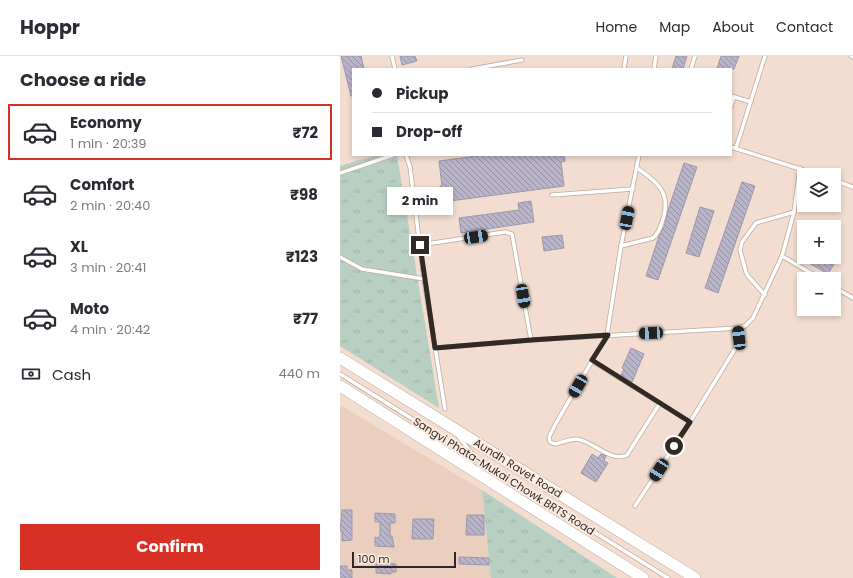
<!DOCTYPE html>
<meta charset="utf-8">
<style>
:root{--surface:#fff;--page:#f7f7f7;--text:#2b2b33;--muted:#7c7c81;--line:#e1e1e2;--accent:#d93025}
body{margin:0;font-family:Poppins,sans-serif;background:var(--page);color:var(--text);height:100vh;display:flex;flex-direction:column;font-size:15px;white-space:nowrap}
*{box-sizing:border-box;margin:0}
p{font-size:13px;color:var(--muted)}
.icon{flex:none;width:22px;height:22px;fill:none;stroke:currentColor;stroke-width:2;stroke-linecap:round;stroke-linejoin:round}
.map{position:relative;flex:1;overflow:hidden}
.panel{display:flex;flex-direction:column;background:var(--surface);width:340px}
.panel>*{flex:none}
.guide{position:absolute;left:12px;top:12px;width:380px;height:88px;border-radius:0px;box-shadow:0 2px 6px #0003;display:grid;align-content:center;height:88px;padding:0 20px;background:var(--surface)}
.tools{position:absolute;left:457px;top:112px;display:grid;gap:8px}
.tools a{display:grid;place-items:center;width:44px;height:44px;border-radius:0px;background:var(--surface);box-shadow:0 2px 6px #0003;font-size:20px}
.scale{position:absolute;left:12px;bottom:10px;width:104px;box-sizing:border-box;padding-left:4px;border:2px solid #312924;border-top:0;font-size:11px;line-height:14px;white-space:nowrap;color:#312924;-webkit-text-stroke:3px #fcebe0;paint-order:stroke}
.end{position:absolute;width:18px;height:18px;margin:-9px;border:5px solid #312924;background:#fff;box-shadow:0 0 0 2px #fff}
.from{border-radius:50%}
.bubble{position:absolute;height:28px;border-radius:0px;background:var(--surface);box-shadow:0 2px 6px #0003;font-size:13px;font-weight:700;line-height:28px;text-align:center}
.car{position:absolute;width:12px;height:24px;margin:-12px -6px;border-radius:5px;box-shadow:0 0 3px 1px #0007;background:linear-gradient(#222 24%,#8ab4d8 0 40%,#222 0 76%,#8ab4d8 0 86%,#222 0)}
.guide b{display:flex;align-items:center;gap:14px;height:38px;font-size:15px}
.guide b+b{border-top:1px solid var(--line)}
.guide i{width:10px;height:10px;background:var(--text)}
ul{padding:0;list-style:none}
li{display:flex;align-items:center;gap:12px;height:56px;margin:0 8px 6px;padding:0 12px;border:2px solid transparent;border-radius:0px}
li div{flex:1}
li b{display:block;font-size:15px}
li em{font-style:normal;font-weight:700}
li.current{border-color:var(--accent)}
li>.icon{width:36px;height:36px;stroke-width:1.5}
h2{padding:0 20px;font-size:18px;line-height:48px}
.pay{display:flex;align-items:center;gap:10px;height:44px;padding:0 20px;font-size:15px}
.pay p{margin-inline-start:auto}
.primary-button{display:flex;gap:8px;margin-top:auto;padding:8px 20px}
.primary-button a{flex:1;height:46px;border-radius:0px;background:var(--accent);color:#fff;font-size:16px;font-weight:700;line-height:46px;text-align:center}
header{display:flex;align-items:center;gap:24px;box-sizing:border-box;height:56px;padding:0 20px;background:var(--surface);border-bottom:1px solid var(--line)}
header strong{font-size:19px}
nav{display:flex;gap:22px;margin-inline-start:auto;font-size:14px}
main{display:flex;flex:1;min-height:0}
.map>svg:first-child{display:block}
</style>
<header>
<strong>Hoppr</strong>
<nav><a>Home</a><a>Map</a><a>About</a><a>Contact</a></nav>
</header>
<main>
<section class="panel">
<h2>Choose a ride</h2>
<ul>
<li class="current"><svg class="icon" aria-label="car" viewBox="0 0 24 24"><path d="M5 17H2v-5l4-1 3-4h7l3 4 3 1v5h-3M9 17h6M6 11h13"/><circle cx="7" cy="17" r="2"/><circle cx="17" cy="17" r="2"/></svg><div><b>Economy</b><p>1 min · 20:39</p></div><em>₹72</em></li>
<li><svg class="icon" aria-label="car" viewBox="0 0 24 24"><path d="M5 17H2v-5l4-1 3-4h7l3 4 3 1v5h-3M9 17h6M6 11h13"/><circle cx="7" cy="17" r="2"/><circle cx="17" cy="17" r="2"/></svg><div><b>Comfort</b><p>2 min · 20:40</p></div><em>₹98</em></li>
<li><svg class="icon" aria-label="car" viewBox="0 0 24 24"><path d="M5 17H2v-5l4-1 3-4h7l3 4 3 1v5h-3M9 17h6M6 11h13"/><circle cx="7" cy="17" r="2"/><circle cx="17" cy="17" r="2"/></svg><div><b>XL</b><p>3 min · 20:41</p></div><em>₹123</em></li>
<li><svg class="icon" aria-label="car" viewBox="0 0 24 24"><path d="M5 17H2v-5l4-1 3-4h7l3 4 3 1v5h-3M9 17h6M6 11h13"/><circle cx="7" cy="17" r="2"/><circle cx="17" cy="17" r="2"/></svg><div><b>Moto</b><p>4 min · 20:42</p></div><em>₹77</em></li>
</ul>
<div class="pay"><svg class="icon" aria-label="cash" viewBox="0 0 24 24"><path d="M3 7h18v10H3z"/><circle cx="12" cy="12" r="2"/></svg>Cash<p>440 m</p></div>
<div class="primary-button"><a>Confirm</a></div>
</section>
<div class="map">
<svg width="513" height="522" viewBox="0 0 513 522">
<defs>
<pattern id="grass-tufts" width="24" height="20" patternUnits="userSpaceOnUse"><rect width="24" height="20" fill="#b8d0c2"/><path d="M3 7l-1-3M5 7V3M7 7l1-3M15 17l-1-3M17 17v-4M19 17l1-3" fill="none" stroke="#9fb3a7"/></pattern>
<pattern id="building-back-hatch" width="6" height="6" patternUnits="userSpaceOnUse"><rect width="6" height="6" fill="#b9b4c9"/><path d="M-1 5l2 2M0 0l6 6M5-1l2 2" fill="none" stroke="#9792a3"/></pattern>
</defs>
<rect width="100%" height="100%" fill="#f2ddd0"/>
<!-- built -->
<polygon fill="#eacfbe" points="0,349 142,434 151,522 0,522"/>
<!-- grass -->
<g fill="url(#grass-tufts)">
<polygon points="36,99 57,99 99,352 0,290 0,110"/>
<polygon points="142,434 277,522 151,522"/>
</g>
<!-- building -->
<g fill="url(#building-back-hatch)" stroke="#9c98ac">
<polygon points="1,0 21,0 24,13 13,13 13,40 11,40"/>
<polygon points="60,0 75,0 77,5 62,9"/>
<polygon points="336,0 347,0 343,13 332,13"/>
<polygon points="381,0 399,0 394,13 377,13"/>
<polygon points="144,99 224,99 225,105 221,106 224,130 102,146 100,130 102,130 99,105"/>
<polygon points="344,107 357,111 318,224 306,220 319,180 324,171 328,154"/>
<polygon points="402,126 415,130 378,237 365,232"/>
<polygon points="191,145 194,166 121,177 119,162 179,154 178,147"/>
<polygon points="360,151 374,155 359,201 346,197"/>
<polygon points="222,179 224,192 204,195 202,181"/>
<polygon points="473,201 483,201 494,208 488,218 469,207"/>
<polygon points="291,292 304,298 292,326 281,319 284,313 282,312"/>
<polygon points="252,398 258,402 261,398 266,400 264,405 268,407 256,426 241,417"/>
<polygon points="2,454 12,454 12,484 2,485 2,475 0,475"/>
<polygon points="35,457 55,458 55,467 50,467 50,480 52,480 54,491 35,490 35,481 38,482 40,479 40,466 35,466"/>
<polygon points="127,459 144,459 144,479 126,479"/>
<polygon points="73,463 94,463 93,483 72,483"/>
<polygon points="119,501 149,502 149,509 119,508"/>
<polygon points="41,507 56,508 56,516 51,516 51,518 36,517 36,508 41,509"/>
<polygon points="0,510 7,510 7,514 12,514 12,522 0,522"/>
</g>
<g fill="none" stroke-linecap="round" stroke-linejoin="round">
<defs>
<g id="service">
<polyline points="52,0 55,13"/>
<polyline points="511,0 513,1"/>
<polyline points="132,13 182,4"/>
<polyline points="284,13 286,0"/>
<polyline points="314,13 316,0"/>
<polyline points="351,13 355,0"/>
<polyline points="391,40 411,46"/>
<polyline points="391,50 394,41"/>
<polyline points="391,91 479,119"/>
<polyline points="396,92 425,0"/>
<path d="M299 99 281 190 267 279 215 369 209 381 210 386 215 388C221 387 230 383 236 383 252 384 271 407 287 399L320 347"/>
<polyline points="0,117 53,99"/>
<polyline points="494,124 513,131"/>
<polyline points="212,139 293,133"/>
<polyline points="80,189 165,176 172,178 191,284"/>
<path d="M281 190 313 182C319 177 320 172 322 166 332 138 319 127 297 112"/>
<polyline points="442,200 481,223"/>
<polyline points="0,201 22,213 84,223 70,111 66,99"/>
<polyline points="84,223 105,353"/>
<polyline points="494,231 513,242"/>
<polyline points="425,239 408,220 406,216 400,194 402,186 416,167 454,156"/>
<polyline points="95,292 191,284 398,272 405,270 413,262 442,200 454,156 460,112"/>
<polyline points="252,305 350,366"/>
<polyline points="0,318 328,522"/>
<polyline points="118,380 135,401"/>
<polyline points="295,450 350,366 398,288 399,283 398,272"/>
</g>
<g id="primary">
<polyline points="0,302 355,522"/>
<polyline points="0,330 303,522"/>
</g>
</defs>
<!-- service casing -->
<use href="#service" stroke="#beaa9d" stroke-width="5"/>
<!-- primary casing -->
<use href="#primary" stroke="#beaa9d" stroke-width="12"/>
<!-- service -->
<use href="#service" stroke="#fff" stroke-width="3.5"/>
<!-- primary -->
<use href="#primary" stroke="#fff" stroke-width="11"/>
</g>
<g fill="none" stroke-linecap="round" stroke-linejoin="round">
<!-- route -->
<polyline stroke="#312924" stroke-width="5" points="80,189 95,292 191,284 268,279 252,304 350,366 334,390"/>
</g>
<g text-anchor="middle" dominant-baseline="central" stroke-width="4" stroke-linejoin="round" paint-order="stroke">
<!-- street labels -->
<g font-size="11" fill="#312924" stroke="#fcebe0">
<text transform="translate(178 412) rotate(32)">Aundh Ravet Road</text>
<text transform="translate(164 420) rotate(32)">Sangvi Phata-Mukai Chowk BRTS Road</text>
</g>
</g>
</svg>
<div class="tools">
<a><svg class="icon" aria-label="layers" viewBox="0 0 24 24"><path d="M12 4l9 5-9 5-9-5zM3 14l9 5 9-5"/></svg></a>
<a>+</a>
<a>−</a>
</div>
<div class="scale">100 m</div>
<i class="end from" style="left:334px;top:390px"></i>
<i class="end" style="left:80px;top:189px"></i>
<div class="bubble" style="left:47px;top:131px;width:66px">2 min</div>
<i class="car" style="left:287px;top:162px;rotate:11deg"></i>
<i class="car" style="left:136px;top:181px;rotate:81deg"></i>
<i class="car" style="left:183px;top:240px;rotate:170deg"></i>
<i class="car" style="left:311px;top:277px;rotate:267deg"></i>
<i class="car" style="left:399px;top:282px;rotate:353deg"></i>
<i class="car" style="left:238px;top:330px;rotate:210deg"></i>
<i class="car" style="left:319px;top:414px;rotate:213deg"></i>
<div class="guide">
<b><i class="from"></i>Pickup</b>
<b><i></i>Drop-off</b>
</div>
</div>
</main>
